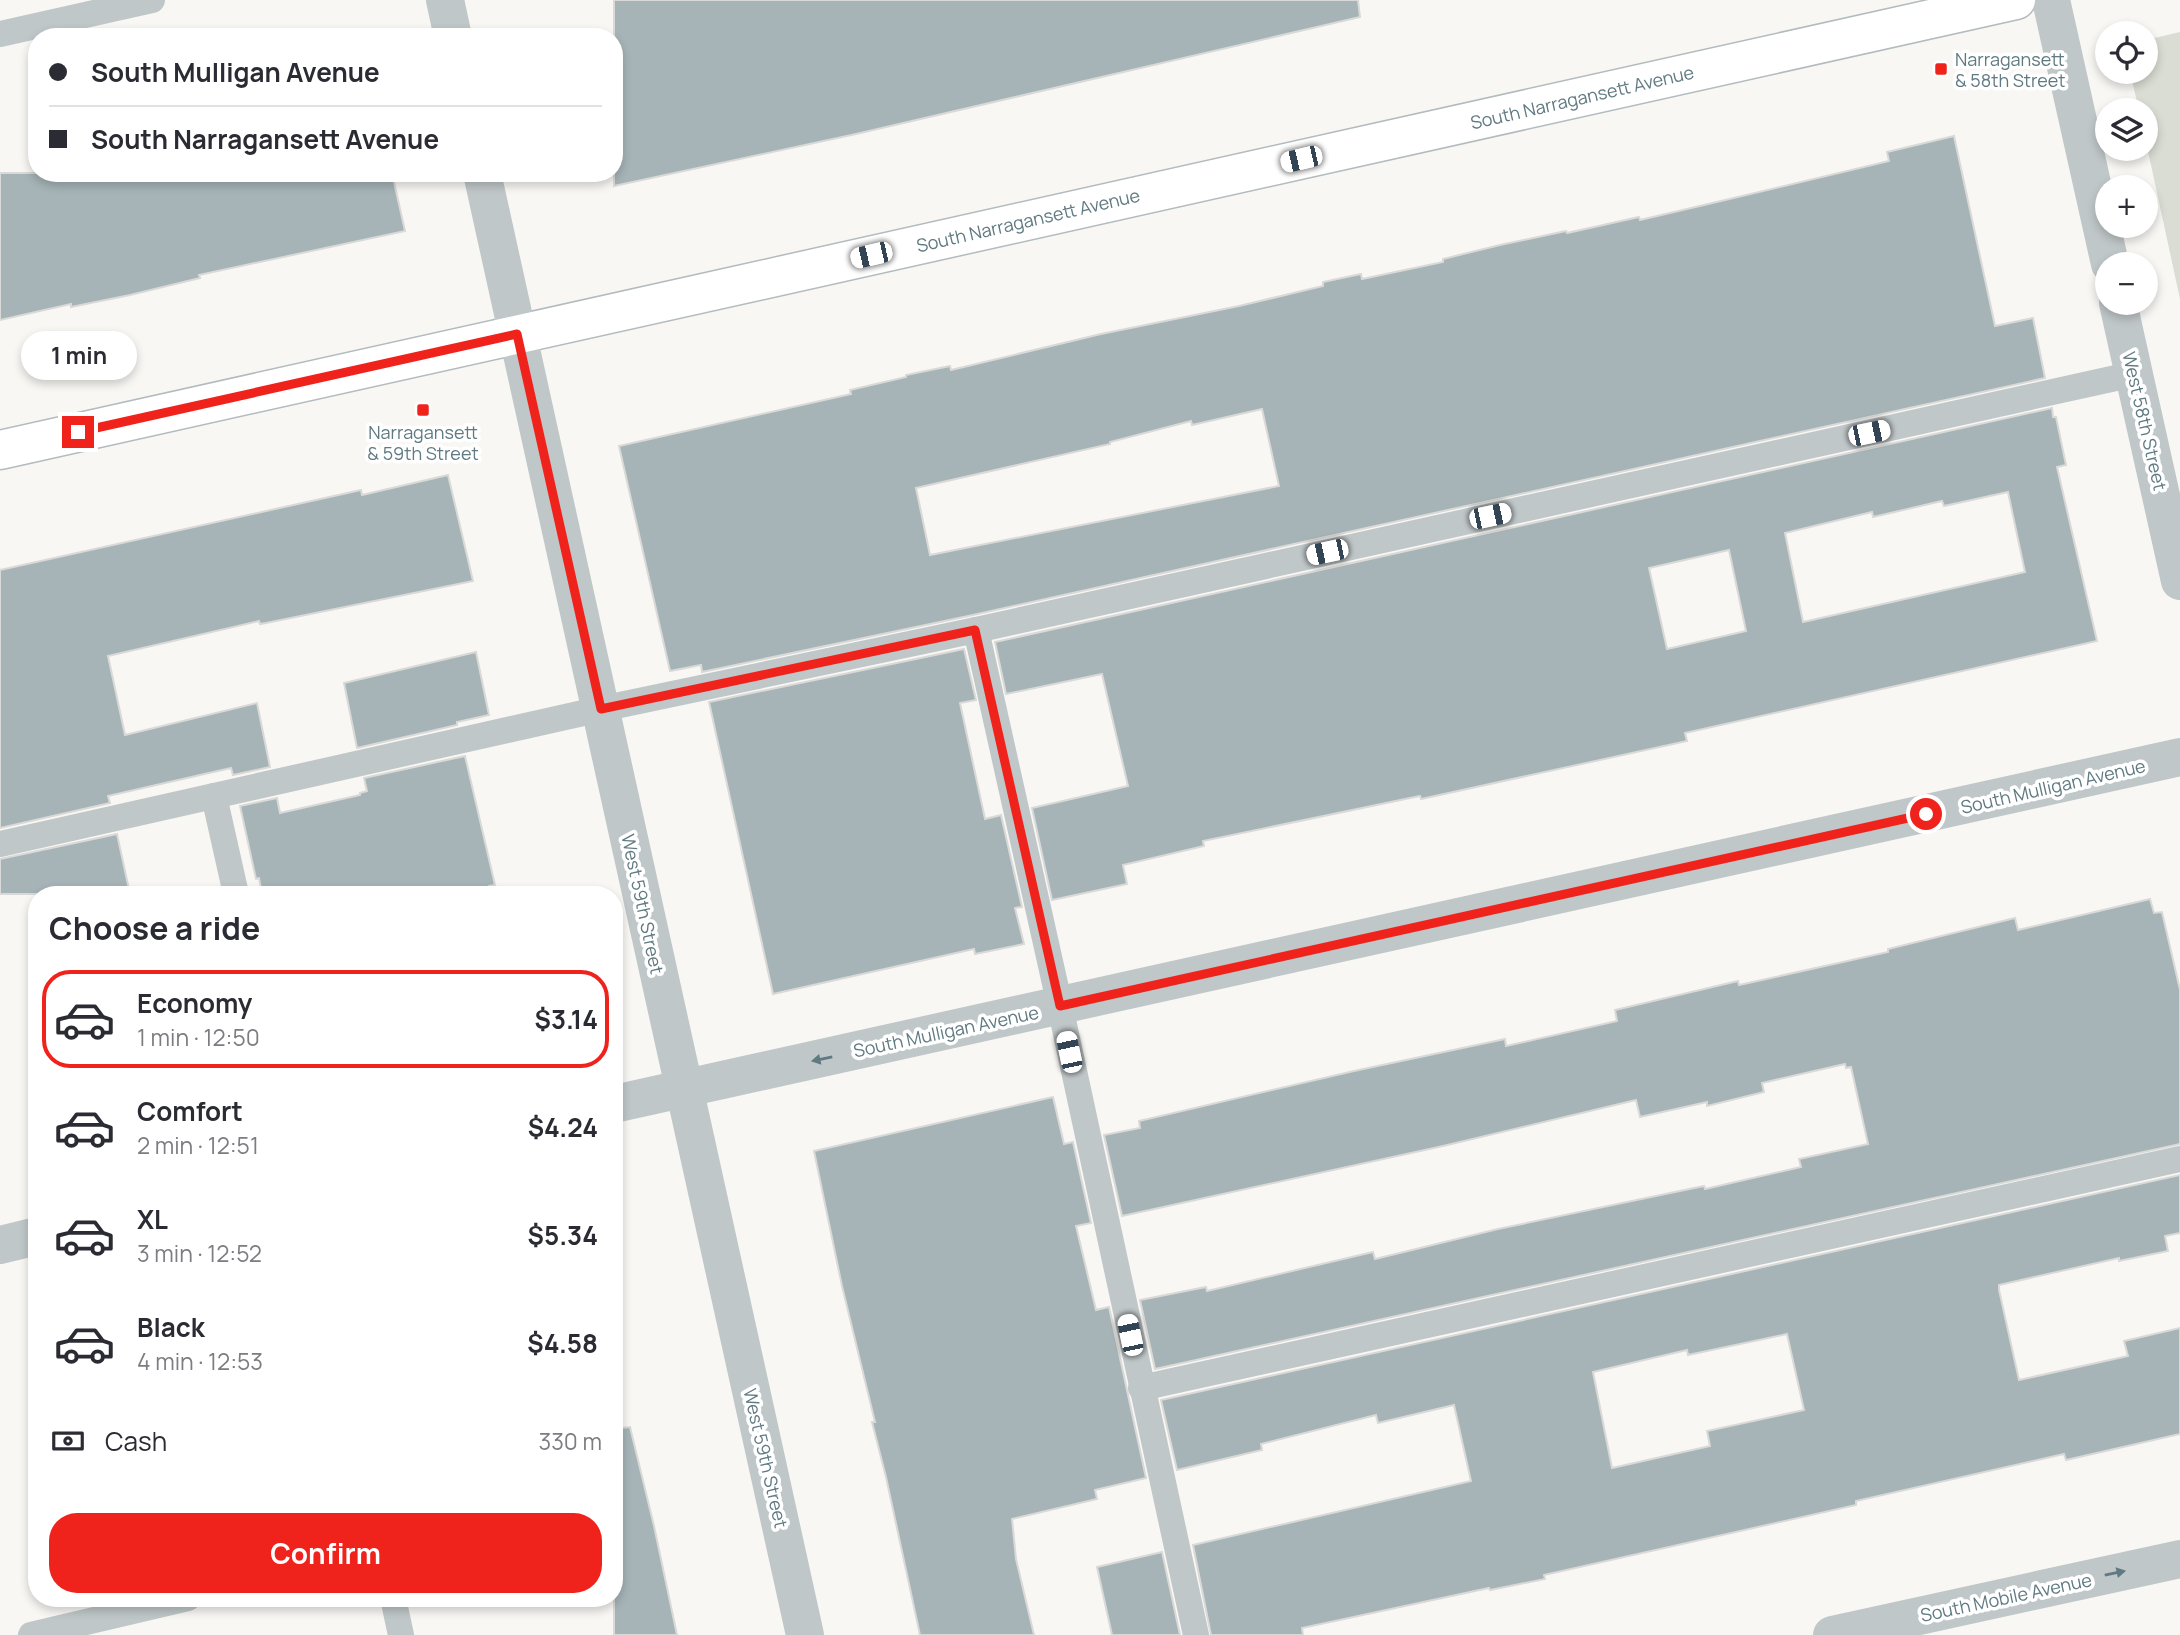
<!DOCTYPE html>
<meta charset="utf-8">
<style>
:root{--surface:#fff;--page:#f2f2f3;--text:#2b2b33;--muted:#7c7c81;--line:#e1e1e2;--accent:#f0231c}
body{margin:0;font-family:Manrope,sans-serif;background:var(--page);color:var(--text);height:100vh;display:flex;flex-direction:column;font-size:26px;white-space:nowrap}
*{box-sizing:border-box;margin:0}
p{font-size:23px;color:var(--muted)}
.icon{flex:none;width:38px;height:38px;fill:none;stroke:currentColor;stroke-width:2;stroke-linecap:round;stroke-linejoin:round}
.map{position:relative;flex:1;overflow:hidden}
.drawer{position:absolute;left:28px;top:886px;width:595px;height:721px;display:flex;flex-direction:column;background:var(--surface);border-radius:28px;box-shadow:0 4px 10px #0003}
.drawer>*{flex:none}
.top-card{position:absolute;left:28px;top:28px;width:595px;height:154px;border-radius:28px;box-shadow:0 4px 10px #0003;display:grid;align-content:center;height:154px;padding:0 21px;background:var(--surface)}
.controls{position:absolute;left:2095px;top:21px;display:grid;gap:14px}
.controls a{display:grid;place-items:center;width:63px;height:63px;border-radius:50%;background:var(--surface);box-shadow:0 4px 10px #0003;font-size:35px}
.end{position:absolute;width:32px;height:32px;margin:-16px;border:9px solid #f0231c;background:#fff;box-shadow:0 0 0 4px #fff}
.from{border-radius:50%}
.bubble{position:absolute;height:49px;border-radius:24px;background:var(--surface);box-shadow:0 4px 10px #0003;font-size:23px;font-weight:700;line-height:49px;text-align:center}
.car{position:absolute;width:21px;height:42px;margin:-21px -10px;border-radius:9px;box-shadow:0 0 5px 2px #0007;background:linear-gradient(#fff 24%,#345 0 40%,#fff 0 76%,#345 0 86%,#fff 0)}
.top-card b{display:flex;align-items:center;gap:24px;height:66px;font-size:26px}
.top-card b+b{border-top:2px solid var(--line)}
.top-card i{width:18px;height:18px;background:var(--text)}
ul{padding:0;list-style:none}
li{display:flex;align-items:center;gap:21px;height:98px;margin:0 14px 10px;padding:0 7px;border:4px solid transparent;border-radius:28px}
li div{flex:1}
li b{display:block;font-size:26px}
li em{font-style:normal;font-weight:700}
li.on{border-color:var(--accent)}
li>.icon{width:63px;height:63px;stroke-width:1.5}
h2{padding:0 21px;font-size:32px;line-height:84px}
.pay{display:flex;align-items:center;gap:18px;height:77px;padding:0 21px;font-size:26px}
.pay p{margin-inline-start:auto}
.primary-button{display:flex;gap:14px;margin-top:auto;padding:14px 21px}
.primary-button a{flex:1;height:80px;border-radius:28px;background:var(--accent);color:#fff;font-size:28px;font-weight:700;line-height:80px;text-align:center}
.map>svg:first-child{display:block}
</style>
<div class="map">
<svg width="2180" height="1635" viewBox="0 0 2180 1635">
<rect width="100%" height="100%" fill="#f8f7f4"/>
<!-- green -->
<polygon fill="#d9ddd3" points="2180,32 2180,299 2146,142 2146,110 2139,110 2130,72 2146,72 2146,40"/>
<!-- building -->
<g fill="#a6b4b7" stroke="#d9d9d7" stroke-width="2" fill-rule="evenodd">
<polygon points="614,0 1358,0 1360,17 856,134 614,186"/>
<path d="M1954 136 1995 326 2033 318 2045 378 973 615 702 672 701 665 670 671 619 446 851 394 850 390 906 377V375L950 366 951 370 1101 334 1239 306 1323 286V282L1361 274 1362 279 1443 262V259L1500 245 1566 231 1567 233 1639 217 1640 220 1721 201 1889 161 1887 152ZM1262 409 1279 486 930 555 916 488 1110 444V442L1191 421 1192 425Z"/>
<polygon points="0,173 392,173 405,231 199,275 200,278 130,295 71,307 71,304 0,320"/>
<path d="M2052 408 2053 417H2056L2066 465 2057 467 2097 641 1685 733 1687 741 1421 799 1420 796 1203 841 1204 846 1123 865 1127 884 1052 900 1032 808 1128 786 1102 674 1006 694 995 642ZM2008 492 2025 572 1803 622 1785 533 1872 512 1873 517 1942 501 1944 506ZM1729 550 1746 631 1667 649 1649 568Z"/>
<polygon points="448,475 473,581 266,623 260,624 259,621 108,656 125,735 257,703 270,767 233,775 231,768 108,796 110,803 0,828 0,570 361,490 362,495"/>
<polygon points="964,649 976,700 960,703 985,819 1001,815 1022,907 1015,908 1024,944 975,954 974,949 773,994 709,702"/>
<polygon points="476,652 489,715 457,722 457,725 357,748 344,683"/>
<polygon points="465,756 495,885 489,886 491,894 262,894 259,878 256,879 240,806 277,798 280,813 360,795 360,793 367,791 364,778"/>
<polygon points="117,834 130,894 0,894 0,859"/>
<polygon points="2150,899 2154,913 2162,912 2180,990 2180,1144 1155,1369 1140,1300 1206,1287 1207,1291 1373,1252 1375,1259 1498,1229 1704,1186 1705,1189 1801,1167 1799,1159 1868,1144 1851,1067 1846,1068 1845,1064 1762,1083 1764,1092 1707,1106 1707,1102 1640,1117 1636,1100 1443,1146 1122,1216 1104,1135 1140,1128 1139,1121 1354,1071 1505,1039 1506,1046 1617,1021 1615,1010 1738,981 1739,985 1888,952 1888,949 2015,918 2018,930"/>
<polygon points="1053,1097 1064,1144 1073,1142 1091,1223 1076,1226 1096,1310 1109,1307 1146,1478 1095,1490 1097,1499 1012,1519 1016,1559 1034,1635 920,1635 886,1477 872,1422 875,1422 842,1286 814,1151"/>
<path d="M2180 1175V1233L2165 1236 2168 1251 2119 1261V1258L1999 1285V1290L2019 1380 2128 1356 2124 1341 2180 1328V1434L2066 1460 2064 1454 1856 1501V1505L1544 1575 1545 1579 1490 1590 1489 1588 1302 1628 1303 1635H1211L1193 1545 1471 1481 1454 1405 1378 1423 1376 1415 1261 1444 1262 1450 1177 1470 1161 1400ZM1787 1334 1804 1410 1707 1431 1710 1446 1612 1468 1593 1372 1687 1350 1688 1355Z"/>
<polygon points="630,1427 654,1526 677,1635 614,1635 614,1429"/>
<polygon points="1162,1552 1180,1635 1112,1635 1097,1567"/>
</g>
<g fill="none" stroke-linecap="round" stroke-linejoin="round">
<defs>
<polyline id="secondary" points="0,450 2016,0"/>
</defs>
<!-- secondary casing -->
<use href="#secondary" stroke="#b2bbbe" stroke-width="41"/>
<!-- lane -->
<g stroke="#c0c7c9" stroke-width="26">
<polyline points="0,34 152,0"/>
<polyline points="976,630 1060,1006 1196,1635"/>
<polyline points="214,796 236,894"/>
<polyline points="0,844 601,709 976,630 2134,374"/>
<polyline points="1141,1388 2180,1159"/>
<polyline points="393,1598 401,1635"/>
<polyline points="31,1635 188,1598"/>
</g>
<!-- street -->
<g stroke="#c0c7c9" stroke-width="38">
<polyline points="445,0 453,37"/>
<polyline points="2051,0 2110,264"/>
<polyline points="482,173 805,1635"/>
<polyline points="2118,303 2180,581"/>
<polyline points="614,1104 2180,757"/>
<polyline points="0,1245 37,1236"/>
<polyline points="1832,1635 2180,1559"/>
</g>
<!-- secondary -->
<use href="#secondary" stroke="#fff" stroke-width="38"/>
</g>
<!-- one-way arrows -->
<defs><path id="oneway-solid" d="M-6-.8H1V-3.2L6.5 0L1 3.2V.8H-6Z" transform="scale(1.75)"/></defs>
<g fill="#607a82">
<use href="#oneway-solid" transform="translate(822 1059) rotate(168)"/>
<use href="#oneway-solid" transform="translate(2115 1573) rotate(-12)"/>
</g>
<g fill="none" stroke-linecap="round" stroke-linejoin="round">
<!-- route -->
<polyline stroke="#f0231c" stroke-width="9" points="78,432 517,334 601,709 975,630 1060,1006 1926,814"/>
</g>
<!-- markers -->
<g fill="#f0231c" stroke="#fff" stroke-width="2.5">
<rect x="1934" y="62" width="14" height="14" rx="3.5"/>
<rect x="416" y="403" width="14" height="14" rx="3.5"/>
</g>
<g text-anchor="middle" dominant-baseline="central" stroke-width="7" stroke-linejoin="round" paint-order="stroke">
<!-- poi labels -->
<g font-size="18" fill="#607a82" stroke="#fff" text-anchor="start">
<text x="1955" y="59">Narragansett<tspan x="1955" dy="21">&amp; 58th Street</tspan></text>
<text x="423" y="432" text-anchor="middle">Narragansett<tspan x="423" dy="21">&amp; 59th Street</tspan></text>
</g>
<!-- street labels -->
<g font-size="18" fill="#607a82" stroke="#fff">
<text transform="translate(1582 97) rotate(-13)">South Narragansett Avenue</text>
<text transform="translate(1028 220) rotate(-13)">South Narragansett Avenue</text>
<text transform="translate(2145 421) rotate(77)">West 58th Street</text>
<text transform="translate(2053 786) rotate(-13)">South Mulligan Avenue</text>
<text transform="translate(643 904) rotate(78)">West 59th Street</text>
<text transform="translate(946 1031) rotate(-12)">South Mulligan Avenue</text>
<text transform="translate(766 1458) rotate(77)">West 59th Street</text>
<text transform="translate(2006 1597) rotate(-12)">South Mobile Avenue</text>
</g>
</g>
</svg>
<div class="controls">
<a><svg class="icon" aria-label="locate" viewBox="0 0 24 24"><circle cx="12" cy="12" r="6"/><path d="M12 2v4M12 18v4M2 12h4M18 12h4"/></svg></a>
<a><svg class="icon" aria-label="layers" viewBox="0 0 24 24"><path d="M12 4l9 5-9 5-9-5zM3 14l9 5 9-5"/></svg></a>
<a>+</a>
<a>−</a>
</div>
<i class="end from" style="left:1926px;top:814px"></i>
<i class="end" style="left:78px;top:432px"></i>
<div class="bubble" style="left:21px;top:331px;width:116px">1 min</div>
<i class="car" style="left:1301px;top:159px;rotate:257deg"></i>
<i class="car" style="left:871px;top:255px;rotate:257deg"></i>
<i class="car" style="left:1869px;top:433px;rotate:78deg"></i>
<i class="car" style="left:1490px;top:516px;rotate:78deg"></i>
<i class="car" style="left:1327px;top:552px;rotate:258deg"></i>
<i class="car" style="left:1069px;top:1052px;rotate:348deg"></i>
<i class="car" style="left:1130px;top:1335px;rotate:348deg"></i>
<div class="top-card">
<b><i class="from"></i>South Mulligan Avenue</b>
<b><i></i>South Narragansett Avenue</b>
</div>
<section class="drawer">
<h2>Choose a ride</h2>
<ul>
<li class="on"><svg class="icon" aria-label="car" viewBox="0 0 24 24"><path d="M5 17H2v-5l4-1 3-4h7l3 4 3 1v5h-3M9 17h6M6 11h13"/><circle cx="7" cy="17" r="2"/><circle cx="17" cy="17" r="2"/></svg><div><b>Economy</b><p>1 min · 12:50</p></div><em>$3.14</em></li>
<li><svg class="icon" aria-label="car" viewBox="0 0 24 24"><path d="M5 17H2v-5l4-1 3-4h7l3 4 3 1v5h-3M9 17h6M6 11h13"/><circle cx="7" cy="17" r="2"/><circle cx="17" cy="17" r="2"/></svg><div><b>Comfort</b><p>2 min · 12:51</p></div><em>$4.24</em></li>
<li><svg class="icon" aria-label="car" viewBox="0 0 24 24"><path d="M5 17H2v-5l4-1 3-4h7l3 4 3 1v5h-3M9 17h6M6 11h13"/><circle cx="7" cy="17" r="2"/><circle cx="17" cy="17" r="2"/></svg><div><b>XL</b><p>3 min · 12:52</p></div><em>$5.34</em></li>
<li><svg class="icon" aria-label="car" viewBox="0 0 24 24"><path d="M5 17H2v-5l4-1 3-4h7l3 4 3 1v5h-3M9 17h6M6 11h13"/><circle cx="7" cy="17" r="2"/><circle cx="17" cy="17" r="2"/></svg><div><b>Black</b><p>4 min · 12:53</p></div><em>$4.58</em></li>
</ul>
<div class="pay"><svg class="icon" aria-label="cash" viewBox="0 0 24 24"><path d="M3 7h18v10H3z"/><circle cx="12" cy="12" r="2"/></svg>Cash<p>330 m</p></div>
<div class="primary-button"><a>Confirm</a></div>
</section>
</div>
